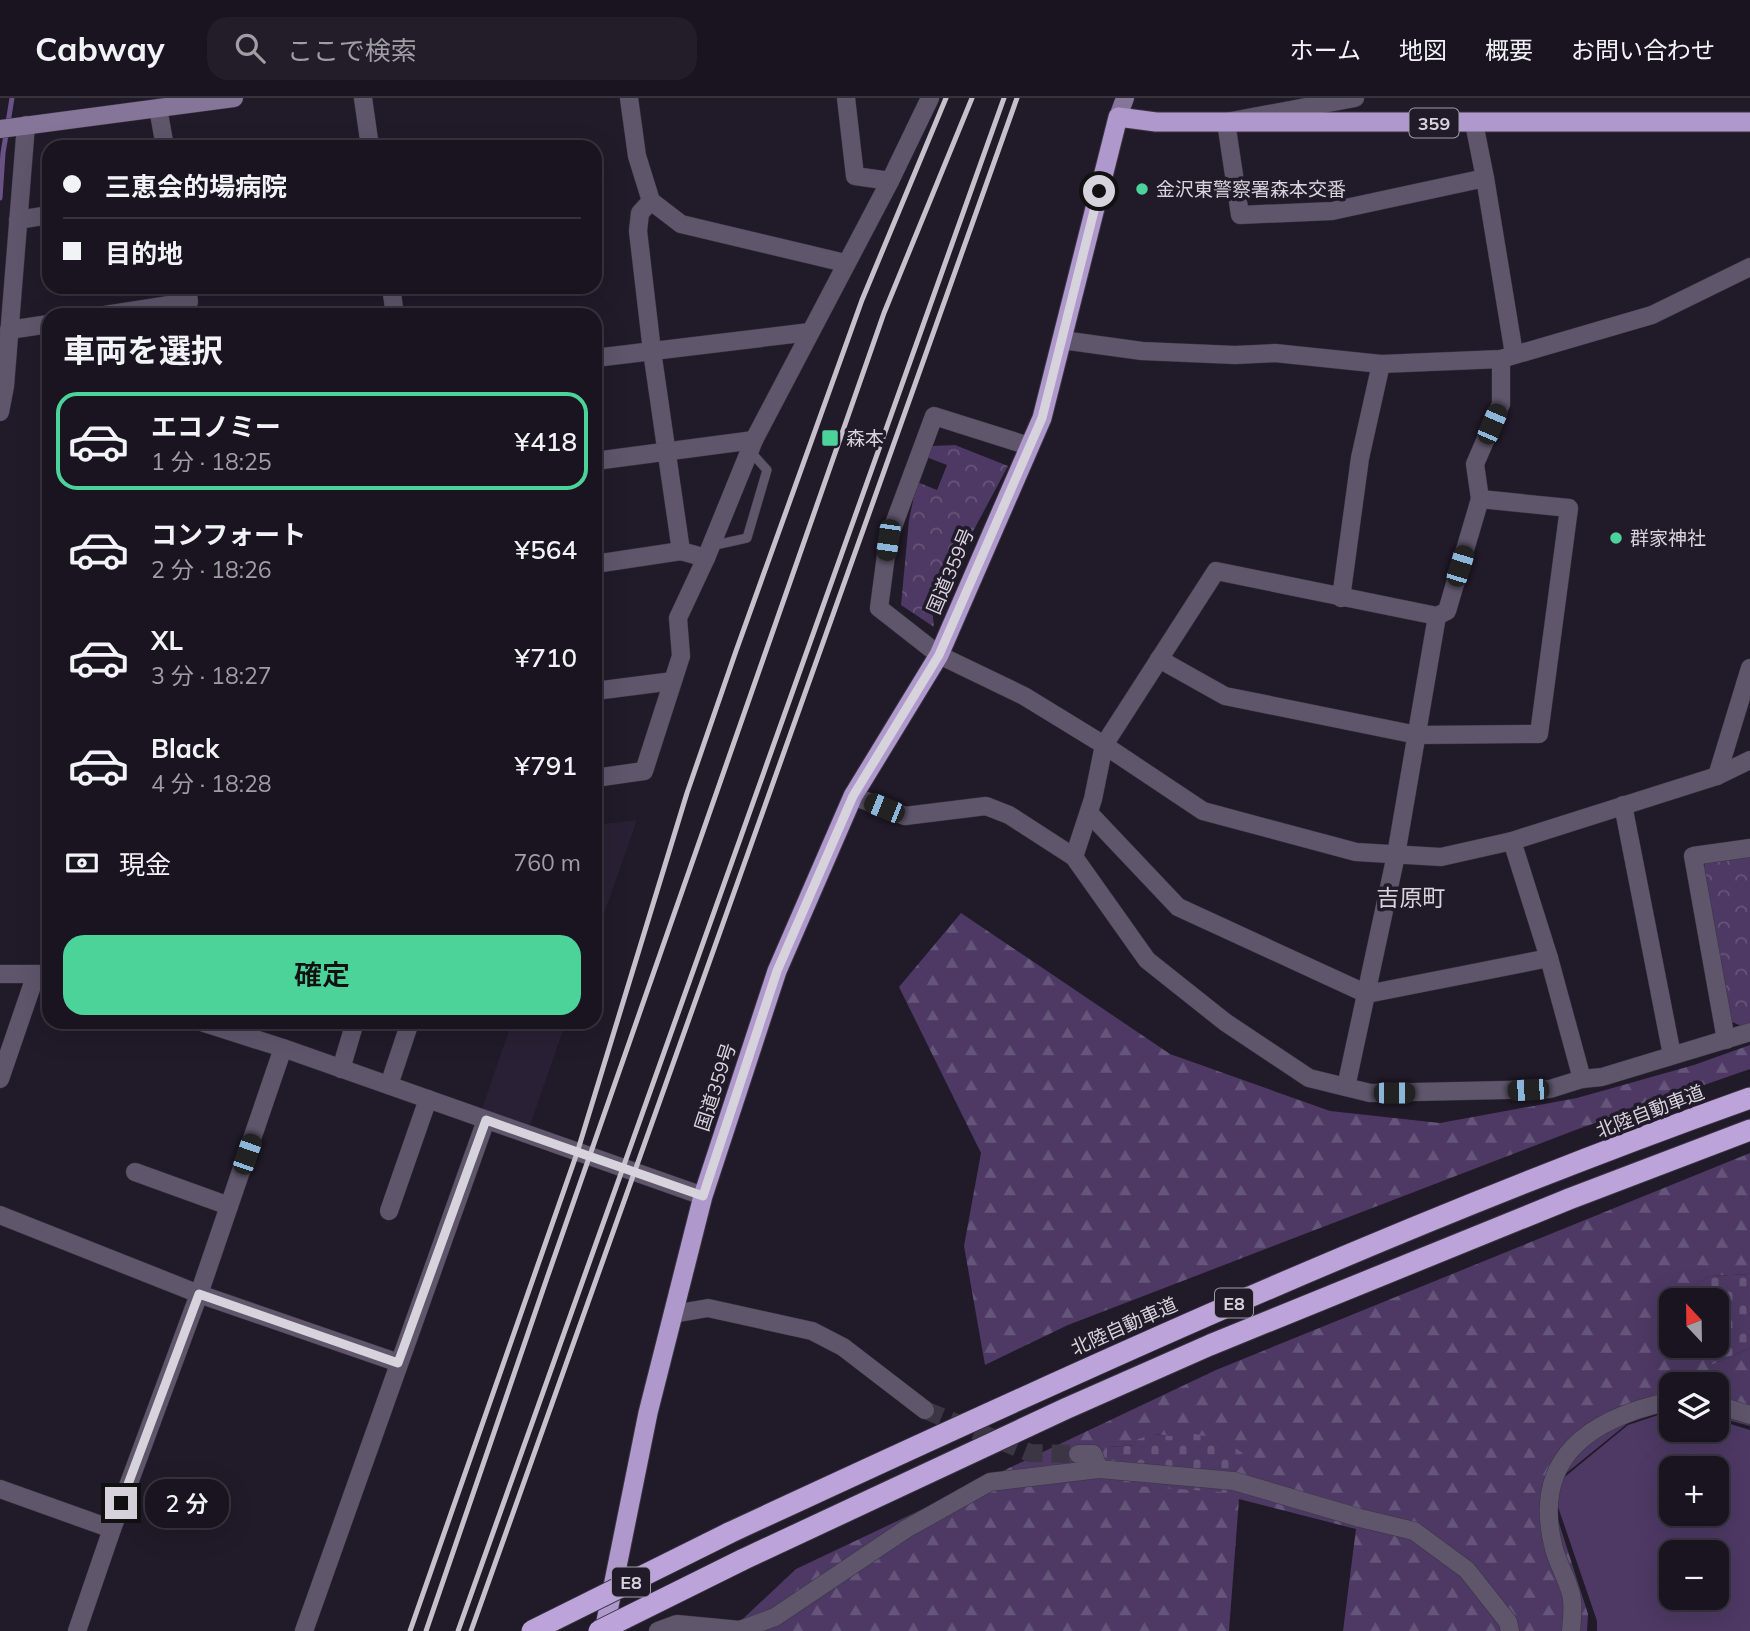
<!DOCTYPE html>
<html lang="ja">
<meta charset="utf-8">
<style>
:root{--surface:#19141f;--page:#221d28;--text:#f1f3f6;--muted:#9f9ea4;--line:#37333d;--accent:#4cd39a}
body{margin:0;font-family:Mulish,"Noto Sans JP",sans-serif;background:var(--page);color:var(--text);height:100vh;display:flex;flex-direction:column;font-size:26px;white-space:nowrap}
*{box-sizing:border-box;margin:0}
p{font-size:23px;color:var(--muted)}
.icon{flex:none;width:38px;height:38px;fill:none;stroke:currentColor;stroke-width:2;stroke-linecap:round;stroke-linejoin:round}
.map{position:relative;flex:1;overflow:hidden}
.details{position:absolute;left:42px;top:210px;width:560px;height:721px;display:flex;flex-direction:column;background:var(--surface);border-radius:21px;box-shadow:0 7px 28px #0002,0 0 0 2px var(--line)}
.details>*{flex:none}
.top-card{position:absolute;left:42px;top:42px;width:560px;height:154px;border-radius:21px;box-shadow:0 7px 28px #0002,0 0 0 2px var(--line);display:grid;align-content:center;height:154px;padding:0 21px;background:var(--surface)}
.needle{width:46px;rotate:338deg}
.fabs{position:absolute;left:1659px;top:1190px;display:grid;gap:14px}
.fabs a{display:grid;place-items:center;width:70px;height:70px;border-radius:14px;background:var(--surface);box-shadow:0 7px 28px #0002,0 0 0 2px var(--line);font-size:35px}
.end{position:absolute;width:32px;height:32px;margin:-16px;border:9px solid #d7d3dd;background:#111;box-shadow:0 0 0 4px #111}
.from{border-radius:50%}
.bubble{position:absolute;height:49px;border-radius:21px;background:var(--surface);box-shadow:0 7px 28px #0002,0 0 0 2px var(--line);font-size:23px;font-weight:600;line-height:49px;text-align:center}
.car{position:absolute;width:21px;height:42px;margin:-21px -10px;border-radius:9px;box-shadow:0 0 5px 2px #0007;background:linear-gradient(#222 24%,#8ab4d8 0 40%,#222 0 76%,#8ab4d8 0 86%,#222 0)}
.top-card b{display:flex;align-items:center;gap:24px;height:66px;font-size:26px}
.top-card b+b{border-top:2px solid var(--line)}
.top-card i{width:18px;height:18px;background:var(--text)}
ul{padding:0;list-style:none}
li{display:flex;align-items:center;gap:21px;height:98px;margin:0 14px 10px;padding:0 7px;border:4px solid transparent;border-radius:21px}
li div{flex:1}
li b{display:block;font-size:26px}
li em{font-style:normal;font-weight:600}
li.active{border-color:var(--accent)}
li>.icon{width:63px;height:63px;stroke-width:1.5}
h2{padding:0 21px;font-size:32px;line-height:84px}
.pay{display:flex;align-items:center;gap:18px;height:77px;padding:0 21px;font-size:26px}
.pay p{margin-inline-start:auto}
.primary-button{display:flex;gap:14px;margin-top:auto;padding:14px 21px}
.primary-button a{flex:1;height:80px;border-radius:21px;background:var(--accent);color:#111;font-size:28px;font-weight:600;line-height:80px;text-align:center}
header{display:flex;align-items:center;gap:42px;box-sizing:border-box;height:98px;padding:0 35px;background:var(--surface);border-bottom:2px solid var(--line)}
header strong{font-size:33px}
nav{display:flex;gap:38px;margin-inline-start:auto;font-size:24px}
.search{width:490px;height:63px;background:var(--page);display:flex;align-items:center;gap:18px;box-sizing:border-box;padding:0 24px;border-radius:21px;color:var(--muted);font-size:26px}
.map>svg:first-child{display:block}
</style>
<header>
<strong>Cabway</strong>
<div class="search"><svg class="icon" aria-label="search" viewBox="0 0 24 24"><circle cx="10" cy="10" r="6"/><path d="M15 15l6 6"/></svg>ここで検索</div>
<nav><a>ホーム</a><a>地図</a><a>概要</a><a>お問い合わせ</a></nav>
</header>
<div class="map">
<svg width="1750" height="1533" viewBox="0 0 1750 1533">
<defs>
<pattern id="forest-firs" width="22" height="20" patternUnits="userSpaceOnUse" patternTransform="scale(1.75)"><rect width="22" height="20" fill="#4d3964"/><path d="M5 1l3.5 6h-7zM16 11l3.5 6h-7z" fill="#66557a"/></pattern>
<pattern id="cemetery-stones" width="16" height="16" patternUnits="userSpaceOnUse" patternTransform="scale(1.75)"><rect width="16" height="16" fill="#4d3964"/><path d="M2 7V4a2 2 0 0 1 4 0v3zM10 15v-3a2 2 0 0 1 4 0v3z" fill="#66557a"/></pattern>
<pattern id="park-crowns" width="20" height="18" patternUnits="userSpaceOnUse" patternTransform="scale(1.75)"><rect width="20" height="18" fill="#4d3964"/><path d="M2 6a3 3 0 1 1 6 0M12 15a3 3 0 1 1 6 0" fill="none" stroke="#66557a"/></pattern>
</defs>
<rect width="100%" height="100%" fill="#211a29"/>
<!-- built -->
<g fill="#2a2035">
<polygon points="637,722 595,841 595,727"/>
<polygon points="512,924 566,924 530,1027 482,1011"/>
</g>
<!-- forest -->
<g fill="url(#forest-firs)" fill-rule="evenodd">
<polygon points="961,815 1170,956 1330,1013 1440,1025 1577,1000 1694,967 1750,947 1750,971 1578,1031 1068,1227 985,1267 964,1148 981,1055 899,889"/>
<path d="M1750 1055V1176L1710 1178 1687 1192 1690 1202H1671V1248H1705L1711 1267 1750 1250V1328L1717 1319V1286H1671V1314L1663 1313 1628 1325 1559 1381 1552 1403 1588 1516 1587 1533H1343L1356 1431 1239 1401 1229 1533H730L796 1471 1216 1272ZM1154 1336 1173 1338 1106 1374 1108 1349 1135 1347Z"/>
</g>
<!-- cemetery -->
<g fill="url(#cemetery-stones)">
<polygon points="1750,1176 1750,1250 1711,1267 1705,1248 1717,1248 1717,1202 1690,1202 1686,1192 1710,1178"/>
<polygon points="1184,1334 1221,1341 1249,1359 1233,1378 1105,1374 1108,1349 1135,1347 1135,1342 1154,1336 1173,1338"/>
<polygon points="1105,1381 1225,1388 1222,1394 1104,1386"/>
</g>
<!-- park -->
<g fill="url(#park-crowns)">
<polygon points="955,347 1008,368 932,510 934,529 901,507 909,422 917,384 937,392 947,367 926,359 932,348"/>
<polygon points="1750,758 1750,925 1742,928 1727,922 1703,768 1709,762"/>
</g>
<!-- pitch -->
<path fill="#4d3964" fill-rule="evenodd" d="M1664 1315 1671 1316V1332H1717V1322L1750 1332V1533H1597V1523L1556 1403 1561 1382 1628 1327ZM1671 1370H1717V1416H1671ZM1671 1454H1717V1500H1671Z"/>
<g fill="none" stroke-linecap="round" stroke-linejoin="round">
<!-- stream -->
<polyline stroke="#6a5384" stroke-width="5" points="0,100 3,55 12,0"/>
<!-- minor-tunnel -->
<polyline stroke="#3c3644" stroke-width="18" stroke-dasharray="18 9" stroke-linecap="butt" points="925,1312 1030,1355 1078,1356"/>
<defs>
<polyline id="service" points="711,448 747,440 767,372 750,353"/>
<g id="minor">
<polyline points="363,0 370,49"/>
<polyline points="846,0 855,78 890,83"/>
<polyline points="1355,0 1226,24 1240,117 1332,113 1485,80 1474,25"/>
<polyline points="158,10 165,49"/>
<polyline points="1485,80 1514,256"/>
<polyline points="651,103 640,115 638,133 652,253 681,453"/>
<polyline points="18,122 49,117"/>
<polyline points="391,189 395,217"/>
<polyline points="105,217 189,204 187,189"/>
<polyline points="9,232 49,226"/>
<polyline points="1062,242 1142,253 1235,257 1275,255 1381,266 1501,261 1652,217 1750,169"/>
<polyline points="595,260 810,234"/>
<polyline points="0,314 5,288 26,27"/>
<polyline points="1029,348 934,318 888,442 879,510 939,557 1024,598 1104,647 1203,713 1356,754 1441,759 1512,743 1717,678 1750,662"/>
<polyline points="595,363 754,342"/>
<polyline points="595,466 681,453 706,460"/>
<polyline points="1341,500 1360,360 1381,266"/>
<polyline points="1159,561 1225,598 1417,637 1539,636 1569,410 1480,401 1475,366 1501,306 1501,261"/>
<polyline points="595,593 673,583"/>
<polyline points="1717,678 1750,570"/>
<polyline points="595,680 644,673 681,558 678,520 706,460 754,342 890,83 930,0"/>
<polyline points="853,698 905,718 986,708 1009,717 1074,759 1147,862 1225,924 1309,980 1370,995 1550,991 1582,981 1602,979 1750,934"/>
<polyline points="1623,707 1672,957"/>
<polyline points="1089,715 1178,809 1367,896 1549,860"/>
<polyline points="1512,743 1549,860 1582,981"/>
<polyline points="1074,759 1093,701 1104,647 1216,473 1437,518 1447,513 1480,401"/>
<polyline points="0,876 49,876"/>
<polyline points="201,924 283,950 703,1098"/>
<polyline points="1726,942 1693,758 1750,750"/>
<polyline points="341,971 355,924"/>
<polyline points="0,981 36,876"/>
<polyline points="389,987 410,924"/>
<polyline points="1346,989 1396,757 1437,518"/>
<polyline points="135,1074 229,1108"/>
<polyline points="389,1113 428,1001"/>
<polyline points="0,1117 199,1196 399,1265"/>
<polyline points="673,1216 708,1210 812,1233 843,1249 925,1312"/>
<polyline points="1717,1307 1750,1317"/>
<polyline points="1078,1356 1093,1356 1099,1371"/>
<polyline points="0,1391 112,1431"/>
<polyline points="77,1533 112,1431 199,1196 283,950"/>
<polyline points="304,1533 486,1022"/>
<polyline points="658,1533 677,1526 740,1532 775,1519 906,1431 990,1384 1099,1371 1234,1383 1360,1420 1414,1433 1467,1472 1508,1524 1510,1533"/>
<path d="M1571 1533C1572 1521 1574 1507 1571 1496 1567 1480 1558 1466 1554 1451 1530 1359 1591 1320 1671 1303"/>
</g>
<polyline id="tertiary" points="629,0 637,58 651,103 681,126 845,165"/>
<g id="secondary">
<polyline points="1118,19 1125,0"/>
<polyline points="0,31 234,0"/>
</g>
<polyline id="trunk" points="604,1533 648,1315 703,1098 777,873 853,698 939,557 1042,320 1118,19 1156,24 1750,24"/>
<g id="motorway">
<path d="M729 1435C1065 1279 1401 1124 1750 1000"/>
<polyline points="742,1462 1065,1311 1210,1247 1569,1101 1750,1032"/>
</g>
</defs>
<!-- service casing -->
<use href="#service" stroke="#3a3442" stroke-width="10"/>
<!-- minor casing -->
<use href="#minor" stroke="#3a3442" stroke-width="19"/>
<!-- tertiary casing -->
<use href="#tertiary" stroke="#3a3442" stroke-width="19"/>
<!-- secondary casing -->
<use href="#secondary" stroke="#3a3442" stroke-width="19"/>
<!-- trunk casing -->
<use href="#trunk" stroke="#3a3442" stroke-width="21"/>
<!-- motorway casing -->
<use href="#motorway" stroke="#3a3442" stroke-width="23"/>
<!-- service -->
<use href="#service" stroke="#5f566c" stroke-width="9"/>
<!-- minor -->
<use href="#minor" stroke="#5f566c" stroke-width="18"/>
<!-- tertiary -->
<use href="#tertiary" stroke="#5f566c" stroke-width="18"/>
<!-- secondary -->
<use href="#secondary" stroke="#857599" stroke-width="18"/>
<!-- trunk -->
<use href="#trunk" stroke="#af99cc" stroke-width="19"/>
<!-- motorway -->
<use href="#motorway" stroke="#bca4db" stroke-width="21"/>
<!-- rail -->
<g stroke="#c5c0cb" stroke-width="5">
<polyline points="410,1533 577,1055 687,695 736,553 862,202 946,0"/>
<polyline points="426,1533 547,1180 884,215 972,0"/>
<polyline points="458,1533 1004,0"/>
<polyline points="471,1533 1017,0"/>
</g>
<defs>
<g id="motorway-bridge">
<polyline points="532,1533 729,1435"/>
<polyline points="599,1533 742,1462"/>
</g>
</defs>
<!-- motorway-bridge casing -->
<use href="#motorway-bridge" stroke="#3a3442" stroke-width="23" stroke-linecap="butt"/>
<!-- motorway-bridge -->
<use href="#motorway-bridge" stroke="#bca4db" stroke-width="21"/>
</g>
<g fill="none" stroke-linecap="round" stroke-linejoin="round">
<!-- route -->
<polyline stroke="#d7d3dd" stroke-width="9" points="121,1405 199,1196 398,1265 486,1022 703,1098 777,873 853,698 939,557 1042,320 1099,93"/>
</g>
<!-- markers -->
<g fill="#4cd39a" stroke="#211a29" stroke-width="2.5">
<circle cx="1142" cy="91" r="7"/>
<rect x="821" y="331" width="18" height="18" rx="3.5"/>
<circle cx="1616" cy="440" r="7"/>
</g>
<g text-anchor="middle" dominant-baseline="central" stroke-width="7" stroke-linejoin="round" paint-order="stroke">
<!-- shield labels -->
<g fill="#211a29" stroke="#a09ca7" stroke-width="2">
<rect x="1409.5" y="10.5" width="49" height="29" rx="5"/>
<rect x="1215" y="1190.5" width="38" height="29" rx="5"/>
<rect x="612" y="1469.5" width="38" height="29" rx="5"/>
</g>
<g font-size="18" font-weight="bold" fill="#d7d3dd">
<text x="1434" y="25">359</text>
<text x="1234" y="1205">E8</text>
<text x="631" y="1484">E8</text>
</g>
<!-- poi labels -->
<g font-size="19" fill="#d7d3dd" stroke="#211a29" text-anchor="start">
<text x="1156" y="91">金沢東警察署森本交番</text>
<text x="846" y="340">森本</text>
<text x="1630" y="440">群家神社</text>
</g>
<!-- street labels -->
<g font-size="19" fill="#d7d3dd" stroke="#211a29">
<text transform="translate(950 473) rotate(-67)">国道359号</text>
<text transform="translate(715 989) rotate(-72)">国道359号</text>
<text transform="translate(1650 1013) rotate(-21)">北陸自動車道</text>
<text transform="translate(1124 1228) rotate(-24)">北陸自動車道</text>
</g>
<!-- quarter labels -->
<g font-size="23" fill="#d7d3dd" stroke="#211a29">
<text x="1411" y="799">吉原町</text>
</g>
</g>
</svg>
<div class="fabs">
<a><svg class="needle" viewBox="-14 -14 28 28"><path d="M0-13l5 13h-10z" fill="#e53935"/><path d="M0 13l5-13h-10z" fill="#9f9ea4"/></svg></a>
<a><svg class="icon" aria-label="layers" viewBox="0 0 24 24"><path d="M12 4l9 5-9 5-9-5zM3 14l9 5 9-5"/></svg></a>
<a>+</a>
<a>−</a>
</div>
<i class="end from" style="left:1099px;top:93px"></i>
<i class="end" style="left:121px;top:1405px"></i>
<div class="bubble" style="left:145px;top:1381px;width:84px">2 分</div>
<i class="car" style="left:1492px;top:326px;rotate:23deg"></i>
<i class="car" style="left:888px;top:442px;rotate:188deg"></i>
<i class="car" style="left:1460px;top:468px;rotate:17deg"></i>
<i class="car" style="left:884px;top:710px;rotate:292deg"></i>
<i class="car" style="left:1528px;top:992px;rotate:267deg"></i>
<i class="car" style="left:1394px;top:995px;rotate:90deg"></i>
<i class="car" style="left:247px;top:1056px;rotate:19deg"></i>
<div class="top-card">
<b><i class="from"></i>三恵会的場病院</b>
<b><i></i>目的地</b>
</div>
<section class="details">
<h2>車両を選択</h2>
<ul>
<li class="active"><svg class="icon" aria-label="car" viewBox="0 0 24 24"><path d="M5 17H2v-5l4-1 3-4h7l3 4 3 1v5h-3M9 17h6M6 11h13"/><circle cx="7" cy="17" r="2"/><circle cx="17" cy="17" r="2"/></svg><div><b>エコノミー</b><p>1 分 · 18:25</p></div><em>¥418</em></li>
<li><svg class="icon" aria-label="car" viewBox="0 0 24 24"><path d="M5 17H2v-5l4-1 3-4h7l3 4 3 1v5h-3M9 17h6M6 11h13"/><circle cx="7" cy="17" r="2"/><circle cx="17" cy="17" r="2"/></svg><div><b>コンフォート</b><p>2 分 · 18:26</p></div><em>¥564</em></li>
<li><svg class="icon" aria-label="car" viewBox="0 0 24 24"><path d="M5 17H2v-5l4-1 3-4h7l3 4 3 1v5h-3M9 17h6M6 11h13"/><circle cx="7" cy="17" r="2"/><circle cx="17" cy="17" r="2"/></svg><div><b>XL</b><p>3 分 · 18:27</p></div><em>¥710</em></li>
<li><svg class="icon" aria-label="car" viewBox="0 0 24 24"><path d="M5 17H2v-5l4-1 3-4h7l3 4 3 1v5h-3M9 17h6M6 11h13"/><circle cx="7" cy="17" r="2"/><circle cx="17" cy="17" r="2"/></svg><div><b>Black</b><p>4 分 · 18:28</p></div><em>¥791</em></li>
</ul>
<div class="pay"><svg class="icon" aria-label="cash" viewBox="0 0 24 24"><path d="M3 7h18v10H3z"/><circle cx="12" cy="12" r="2"/></svg>現金<p>760 m</p></div>
<div class="primary-button"><a>確定</a></div>
</section>
</div>
